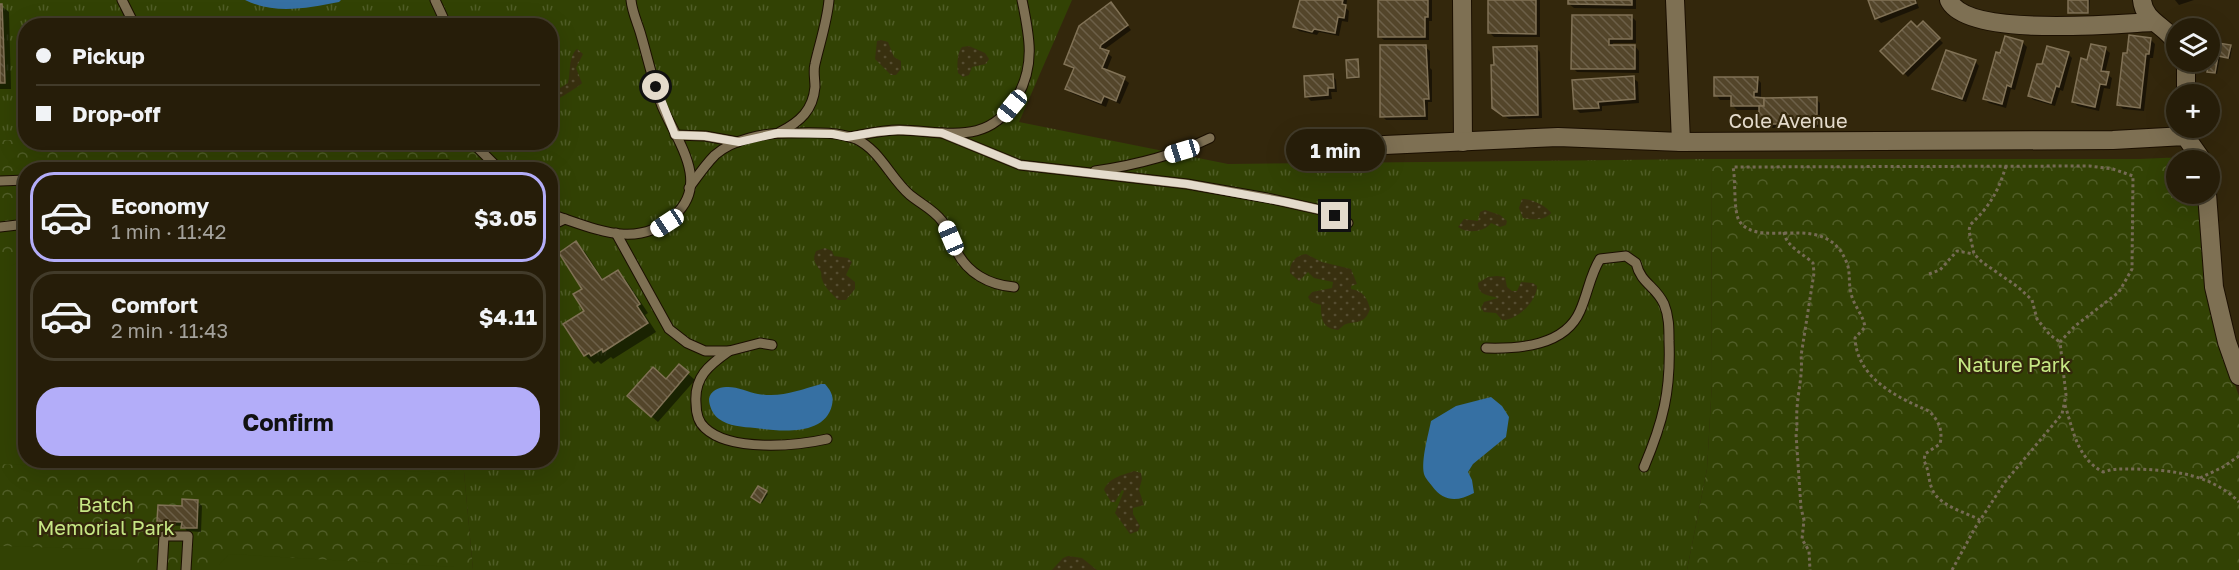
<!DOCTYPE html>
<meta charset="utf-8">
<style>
:root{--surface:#261d09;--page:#322a17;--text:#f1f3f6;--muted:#a4a29c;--line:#423b2a;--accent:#b3adf9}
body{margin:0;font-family:"Golos Text",sans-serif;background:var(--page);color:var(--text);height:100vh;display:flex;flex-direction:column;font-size:22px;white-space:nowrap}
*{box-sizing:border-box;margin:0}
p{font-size:20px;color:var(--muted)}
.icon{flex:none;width:33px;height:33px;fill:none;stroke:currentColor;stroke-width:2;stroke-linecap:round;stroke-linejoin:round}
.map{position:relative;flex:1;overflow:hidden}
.drawer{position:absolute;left:18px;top:162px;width:540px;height:306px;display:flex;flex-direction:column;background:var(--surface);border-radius:24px;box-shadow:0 6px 24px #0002,0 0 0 2px var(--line)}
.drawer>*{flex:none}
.banner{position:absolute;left:18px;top:18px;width:540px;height:132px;border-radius:24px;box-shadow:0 6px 24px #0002,0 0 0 2px var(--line);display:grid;align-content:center;height:132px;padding:0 18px;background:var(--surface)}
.fabs{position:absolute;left:2166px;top:18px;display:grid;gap:12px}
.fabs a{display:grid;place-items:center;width:54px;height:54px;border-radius:50%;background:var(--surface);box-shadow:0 6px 24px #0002,0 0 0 2px var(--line);font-size:30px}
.end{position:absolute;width:27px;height:27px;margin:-14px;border:8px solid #e4dbcc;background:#111;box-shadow:0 0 0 3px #111}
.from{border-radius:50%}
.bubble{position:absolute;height:42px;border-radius:21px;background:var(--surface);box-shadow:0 6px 24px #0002,0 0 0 2px var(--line);font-size:20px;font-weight:700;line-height:42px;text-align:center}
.car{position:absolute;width:18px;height:36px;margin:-18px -9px;border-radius:8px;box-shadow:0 0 4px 2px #0007;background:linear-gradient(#fff 24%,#345 0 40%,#fff 0 76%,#345 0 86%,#fff 0)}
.banner b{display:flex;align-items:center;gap:21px;height:57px;font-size:22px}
.banner b+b{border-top:2px solid var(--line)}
.banner i{width:15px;height:15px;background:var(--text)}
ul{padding:10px 0 0;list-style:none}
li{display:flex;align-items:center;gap:18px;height:90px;margin:0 12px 9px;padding:0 6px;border:3px solid var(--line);border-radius:24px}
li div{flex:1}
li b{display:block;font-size:22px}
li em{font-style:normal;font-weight:700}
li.current{border-color:var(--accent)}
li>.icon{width:54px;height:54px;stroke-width:1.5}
.cta{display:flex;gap:12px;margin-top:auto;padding:12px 18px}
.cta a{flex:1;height:69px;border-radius:24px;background:var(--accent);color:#111;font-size:24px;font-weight:700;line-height:69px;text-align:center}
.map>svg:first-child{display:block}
</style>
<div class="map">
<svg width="2239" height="570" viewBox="0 0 2239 570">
<defs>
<pattern id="grass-tufts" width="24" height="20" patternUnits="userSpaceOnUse" patternTransform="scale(1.5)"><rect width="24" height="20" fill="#324204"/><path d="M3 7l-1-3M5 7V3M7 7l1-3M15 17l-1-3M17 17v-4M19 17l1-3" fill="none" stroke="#505d27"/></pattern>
<pattern id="sand-dots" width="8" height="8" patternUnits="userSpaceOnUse" patternTransform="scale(1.5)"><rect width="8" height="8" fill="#38300f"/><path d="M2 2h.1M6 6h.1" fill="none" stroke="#554d31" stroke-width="1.8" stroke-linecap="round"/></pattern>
<pattern id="park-crowns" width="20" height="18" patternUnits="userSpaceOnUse" patternTransform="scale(1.5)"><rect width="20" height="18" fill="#324204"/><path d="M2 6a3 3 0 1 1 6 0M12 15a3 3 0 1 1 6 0" fill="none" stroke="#505d27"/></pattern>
<pattern id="building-back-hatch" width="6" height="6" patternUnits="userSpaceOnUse" patternTransform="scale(1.5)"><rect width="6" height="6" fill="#53452a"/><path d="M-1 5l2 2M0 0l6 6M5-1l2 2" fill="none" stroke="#6c5f48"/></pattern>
</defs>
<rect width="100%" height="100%" fill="#33270c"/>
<!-- grass -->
<polygon fill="url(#grass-tufts)" points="0,0 1072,0 1019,122 1228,164 1711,159 1712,382 1707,469 1687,570 473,570 463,461 550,460 550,170 494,169 464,143 550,142 550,26 26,26 25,140 0,140"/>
<!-- sand -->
<g fill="url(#sand-dots)">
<polygon points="881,40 888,42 894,57 901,61 901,69 896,75 891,75 875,59 877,41"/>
<path d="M969 46 985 53 989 59 986 64 972 67 969 75 963 77 958 73C957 66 957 52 962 47Z"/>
<path d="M577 49 583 54 576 68 582 83C580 86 557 100 553 101L554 92 568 83C571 72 568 57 577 49Z"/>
<path d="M1522 199C1530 198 1547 206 1551 213 1544 221 1532 220 1523 218L1519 208Z"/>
<path d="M1485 210 1500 215 1507 221 1506 225 1500 227 1491 223C1485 232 1467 234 1458 227L1464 219 1478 221 1480 212Z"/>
<path d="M825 248 832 251 834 256 848 258 852 262 846 275 855 282V289L846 300H838C832 294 824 287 822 279 820 273 823 275 820 270 815 263 812 260 816 251Z"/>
<path d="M1306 254 1322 262 1351 269 1357 284 1351 286V289C1363 291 1367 297 1370 309 1365 324 1357 321 1346 324 1343 325 1341 328 1338 330 1322 328 1321 319 1321 305L1311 302 1308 297 1312 292 1332 288 1333 282 1314 278 1308 272 1299 281 1290 273C1289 263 1296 255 1306 254Z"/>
<path d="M1497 276 1505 277 1507 287 1512 291H1517L1521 282 1533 283 1537 286C1537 301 1517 321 1502 320L1496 313 1484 312 1481 308 1484 302 1498 298C1489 295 1478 296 1478 283L1488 277Z"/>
<path d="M1134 471 1141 473 1142 479 1139 490 1144 505 1133 508V514L1140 526 1138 531 1130 534 1115 513 1124 491 1122 490 1115 502H1111L1104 490C1108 478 1123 475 1134 471Z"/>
<polygon points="1068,556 1082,558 1097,570 1052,570 1063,558"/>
</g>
<!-- park -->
<g fill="url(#park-crowns)">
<polygon points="0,140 25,140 26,142 464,143 494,169 26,170 26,460 463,461 473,570 0,570"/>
<polygon points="2185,157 2186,160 2176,160 2176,194 2199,194 2234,382 2239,396 2239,570 1687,570 1707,469 1712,382 1711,159 2140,159"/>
</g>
<!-- pitch -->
<g fill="#324204">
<polygon points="25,259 26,460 142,461 130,470 0,464 0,275 11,266"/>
<polygon points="233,461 455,460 455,461 454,473 237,464"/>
<polygon points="0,546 126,550 137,560 137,570 0,570"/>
<polygon points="229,554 454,567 454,570 219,570 219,565"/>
</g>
<!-- water -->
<g fill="#3670a3">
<path d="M245 0H341L339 2C307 8 276 15 245 0Z"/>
<path d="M821 384H825C831 391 834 396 832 405 825 437 778 431 755 428 743 427 728 426 719 419 713 415 709 406 709 399 710 391 719 387 726 387 736 386 748 392 758 394 782 398 799 390 821 384Z"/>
<path d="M1491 397 1502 406 1509 417 1506 437 1473 464 1468 472 1472 480 1474 493C1457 502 1444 502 1432 486 1430 483 1425 478 1424 474 1421 460 1428 436 1431 421L1456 406Z"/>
</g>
<!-- shadow -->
<g fill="#0007">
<polygon points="1301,0 1347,0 1346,8 1349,11 1348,22 1342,21 1339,36 1319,32 1317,35 1299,31 1295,27"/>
<polygon points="1379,0 1432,0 1432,21 1429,21 1429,40 1384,40 1379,36"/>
<polygon points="1490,0 1540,0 1540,37 1494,37 1489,32"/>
<polygon points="1569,0 1636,0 1636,9 1574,8 1569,4"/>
<polygon points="1869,0 1916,0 1919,8 1881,23 1877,19"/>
<polygon points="2070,0 2090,0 2089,14 2072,14 2070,12"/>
<polygon points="2175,0 2194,0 2179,5"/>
<polygon points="0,5 9,12 11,89 0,89"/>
<polygon points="1115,8 1131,30 1105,49 1105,51 1112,57 1106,72 1124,79 1129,83 1120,104 1109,99 1106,107 1071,93 1067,89 1074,70 1066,64"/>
<polygon points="1631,16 1636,21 1636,43 1613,43 1612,46 1635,46 1639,51 1639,73 1577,72 1573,68"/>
<polygon points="1923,23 1943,43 1908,77 1883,51 1917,29"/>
<polygon points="2006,38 2023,43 2027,47 2015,90 2011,89 2006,108 1989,103 1984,98"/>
<polygon points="2150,39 2155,44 2153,58 2150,58 2144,111 2123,109 2118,104"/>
<polygon points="2214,44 2232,48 2230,59 2220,57 2217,74 2209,72"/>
<polygon points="1425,47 1430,51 1430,68 1432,70 1432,102 1428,102 1428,120 1386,120 1382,116"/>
<polygon points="1536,48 1540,52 1542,118 1509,119 1498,112"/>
<polygon points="2105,49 2110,53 2105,73 2112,78 2110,89 2104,88 2099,111 2078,106 2073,102 2089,62"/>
<polygon points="2068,54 2072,58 2063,91 2060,90 2055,106 2034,100 2029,96 2043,66"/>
<polygon points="1357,61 1360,78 1350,79 1348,77"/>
<polygon points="1975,61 1979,66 1966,102 1939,93 1934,88"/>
<polygon points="1332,75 1336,80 1337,92 1331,92 1332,99 1311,101 1307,97"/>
<polygon points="1633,78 1638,82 1639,103 1602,106 1602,111 1580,113 1575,108"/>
<polygon points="1757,78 1761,83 1761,99 1816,99 1820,103 1820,127 1765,128 1760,123 1760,110 1737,110 1732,105 1732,100 1720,100 1716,95"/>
<polygon points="576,243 585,252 604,281 617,272 626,280 648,313 645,315 656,332 613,359 611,357 601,364 598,361 594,364 585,355 584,289"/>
<polygon points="679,366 695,380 658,422 636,403 666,381"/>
<polygon points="766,492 768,494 762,503 755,498"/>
<polygon points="198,502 202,506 201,532 187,531 183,526 163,525 159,521"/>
</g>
<!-- building -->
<g fill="url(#building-back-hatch)" stroke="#817256" stroke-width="1.5">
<polygon points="1300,0 1343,0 1342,4 1346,5 1344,18 1338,17 1335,33 1314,29 1312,32 1293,27"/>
<polygon points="1378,0 1428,0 1428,17 1425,17 1425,37 1378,37"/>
<polygon points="1488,0 1536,0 1536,34 1488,33"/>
<polygon points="1568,0 1632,0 1632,5 1568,4"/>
<polygon points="1868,0 1915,0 1916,3 1875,19"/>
<rect x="2068" y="0" width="20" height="13"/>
<polygon points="1111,2 1128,25 1101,45 1100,48 1109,51 1102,68 1125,77 1116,101 1104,96 1101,103 1065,89 1074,68 1064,64 1079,26"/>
<polygon points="0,4 2,4 5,83 0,83"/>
<polygon points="1572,15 1632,15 1632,39 1609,39 1609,45 1635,45 1635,69 1571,69"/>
<polygon points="1911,21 1917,27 1923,21 1940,38 1903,74 1880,51"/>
<polygon points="2129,35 2151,38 2149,54 2146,54 2140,108 2117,105 2123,53 2127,53"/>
<polygon points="2005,36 2023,41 2011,87 2007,85 2002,104 1983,99 1996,52 2000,53"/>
<polygon points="2212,42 2231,45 2228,58 2218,56 2215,73 2207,72"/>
<polygon points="2091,44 2106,47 2101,71 2109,72 2106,85 2100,84 2095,107 2072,102 2081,58 2087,60"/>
<polygon points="1380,45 1426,45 1429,99 1424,99 1425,116 1380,117"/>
<polygon points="1537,46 1538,115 1503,116 1492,108 1491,65 1494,65 1493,47"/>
<polygon points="2047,46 2069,52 2059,87 2056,86 2051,103 2028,96 2037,64 2042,64"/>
<polygon points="1946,50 1976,60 1962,99 1932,89"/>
<polygon points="1358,59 1359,77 1347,78 1346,60"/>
<polygon points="1333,74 1334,88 1328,88 1328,95 1305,97 1304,76"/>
<polygon points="1634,76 1635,99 1598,102 1599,108 1574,109 1572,80"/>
<polygon points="1714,77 1758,77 1757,92 1754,92 1754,97 1764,98 1764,106 1731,106 1731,96 1714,96"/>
<polygon points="1817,97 1817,124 1759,124 1759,106 1764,106 1764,98"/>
<polygon points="576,241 602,280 618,270 640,304 637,306 648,323 603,352 602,349 591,356 589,353 584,356 563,324 584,311 573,294 582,289 559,253"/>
<polygon points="679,364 689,372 651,417 627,396 653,367 666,379"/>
<polygon points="758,486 767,491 760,503 751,497"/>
<polygon points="182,499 198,500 197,528 181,528 182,522 157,521 158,505 182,506"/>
</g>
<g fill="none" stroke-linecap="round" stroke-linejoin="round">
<defs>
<g id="lane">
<polyline points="122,0 135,26"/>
<polyline points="435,0 447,26"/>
<path d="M780 132C800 122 813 110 815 87 815 79 813 71 815 64 820 42 827 22 829 0"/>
<polyline points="942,133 1020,165 1187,184 1267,198 1321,210 1348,223"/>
<polyline points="675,135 705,136 738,142"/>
<path d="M849 137C866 134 882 130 899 130 947 131 989 147 1017 97 1036 65 1029 34 1022 0"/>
<polyline points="472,142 500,170"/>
<polyline points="291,170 298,166 448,165 453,170"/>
<path d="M1095 171C1136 165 1173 156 1210 138"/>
<polyline points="0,181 26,180"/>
<path d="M689 188C697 177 705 165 715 155 733 139 764 133 788 133 809 133 836 131 856 139 880 150 891 179 910 195 921 204 934 210 942 221 948 229 952 240 956 250 967 273 989 285 1014 287"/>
<path d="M550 214C594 228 637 251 675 215 711 182 676 140 662 106 653 83 648 59 641 35 638 24 632 12 631 0"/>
<polyline points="550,226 565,219"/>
<polyline points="0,227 26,224"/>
<polyline points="616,233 669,329 687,343 705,351 729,351 760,343 772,345"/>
<path d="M1486 348C1519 349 1565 346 1580 311 1588 293 1590 275 1600 259L1626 256 1636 263C1641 284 1655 285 1664 304 1669 316 1669 328 1669 341 1671 391 1663 422 1644 467"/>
<path d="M729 351C709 365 694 377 696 403 696 411 698 422 705 428 730 452 796 446 827 439"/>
<polyline points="162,570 164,536 188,536 186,570"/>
</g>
<g id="street">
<polyline points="1462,0 1463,142"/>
<polyline points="1675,0 1681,142"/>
<path d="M1949 0C1966 38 2113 24 2152 22"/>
<path d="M2142 0C2144 22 2167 26 2176 43"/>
<polyline points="2186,94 2186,62"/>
<polyline points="1363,146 1558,137 1681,142 2113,140 2185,136 2202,160"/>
<polyline points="2207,194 2214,287 2227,342 2239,376"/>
</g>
</defs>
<!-- lane casing -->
<use href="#lane" stroke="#1b0f00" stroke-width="11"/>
<!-- street casing -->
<use href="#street" stroke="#1b0f00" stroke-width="20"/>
<!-- path -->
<g stroke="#766b55" stroke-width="3" stroke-dasharray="3 3" stroke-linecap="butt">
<path d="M2006 166C1998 192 1990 206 1970 225L1969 231 1974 254 1982 262 2018 287 2032 300 2037 319 2050 335 2060 342"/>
<path d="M1784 232C1786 247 1804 254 1813 263L1814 273 1801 356C1803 374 1798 391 1797 409 1796 418 1798 425 1796 434L1801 508 1804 520 1802 539 1809 551 1810 570"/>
<polyline points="1929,274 1940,270 1957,251 1974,254"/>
<path d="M2065 405C2073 430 2077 458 2103 472 2115 468 2122 469 2135 469 2172 470 2211 474 2239 502"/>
<polyline points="2200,478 2223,467 2239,456"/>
<path d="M1952 570 1975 528 2005 482 2062 414 2066 395 2060 342 2075 326 2119 292 2132 269 2133 176 2113 169 2089 166 1733 167C1736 180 1733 214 1740 222 1761 250 1825 210 1846 261 1851 271 1848 282 1851 293 1853 305 1863 314 1865 327L1855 338C1857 378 1896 397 1929 411 1939 421 1943 430 1940 444L1925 454 1924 461C1929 469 1928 479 1932 489 1939 506 1965 512 1980 520"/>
</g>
<!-- lane -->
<use href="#lane" stroke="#7e7053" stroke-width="9"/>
<!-- street -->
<use href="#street" stroke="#7e7053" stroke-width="18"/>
</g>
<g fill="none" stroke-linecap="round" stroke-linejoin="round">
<!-- route -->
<polyline stroke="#e4dbcc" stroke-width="8" points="656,87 675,135 705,136 739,142 778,133 833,134 847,137 876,132 900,130 942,133 1020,165 1187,184 1285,202 1321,210 1335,216"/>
</g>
<g text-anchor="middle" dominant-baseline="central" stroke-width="4.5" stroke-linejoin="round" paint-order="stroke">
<!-- street labels -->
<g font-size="20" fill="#e4dbcc" stroke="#33270c">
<text x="1788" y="120">Cole Avenue</text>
</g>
<!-- park labels -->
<g font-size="20" fill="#c6e784" stroke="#33270c">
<text x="2014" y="364">Nature Park</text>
<text x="106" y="504">Batch<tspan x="106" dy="23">Memorial Park</tspan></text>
</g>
</g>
</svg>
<div class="fabs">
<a><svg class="icon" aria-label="layers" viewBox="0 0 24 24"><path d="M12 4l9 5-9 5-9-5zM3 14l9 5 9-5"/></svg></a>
<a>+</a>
<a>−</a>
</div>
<i class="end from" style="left:656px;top:87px"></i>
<i class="end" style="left:1335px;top:216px"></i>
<div class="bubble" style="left:1286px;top:129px;width:99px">1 min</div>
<i class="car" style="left:1012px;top:106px;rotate:219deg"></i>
<i class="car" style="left:1182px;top:151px;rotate:253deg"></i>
<i class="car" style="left:667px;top:223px;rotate:237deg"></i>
<i class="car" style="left:951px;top:238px;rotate:337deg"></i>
<div class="banner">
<b><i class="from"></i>Pickup</b>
<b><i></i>Drop-off</b>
</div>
<section class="drawer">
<ul>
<li class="current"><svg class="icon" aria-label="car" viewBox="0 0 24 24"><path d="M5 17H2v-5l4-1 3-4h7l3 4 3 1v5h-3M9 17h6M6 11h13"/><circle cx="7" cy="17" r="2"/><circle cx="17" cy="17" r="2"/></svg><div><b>Economy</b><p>1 min · 11:42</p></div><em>$3.05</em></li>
<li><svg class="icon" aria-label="car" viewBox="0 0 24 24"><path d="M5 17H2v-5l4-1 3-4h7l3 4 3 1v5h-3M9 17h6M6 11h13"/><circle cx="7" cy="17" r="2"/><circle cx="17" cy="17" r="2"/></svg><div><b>Comfort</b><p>2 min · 11:43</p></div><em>$4.11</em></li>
</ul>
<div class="cta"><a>Confirm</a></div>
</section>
</div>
